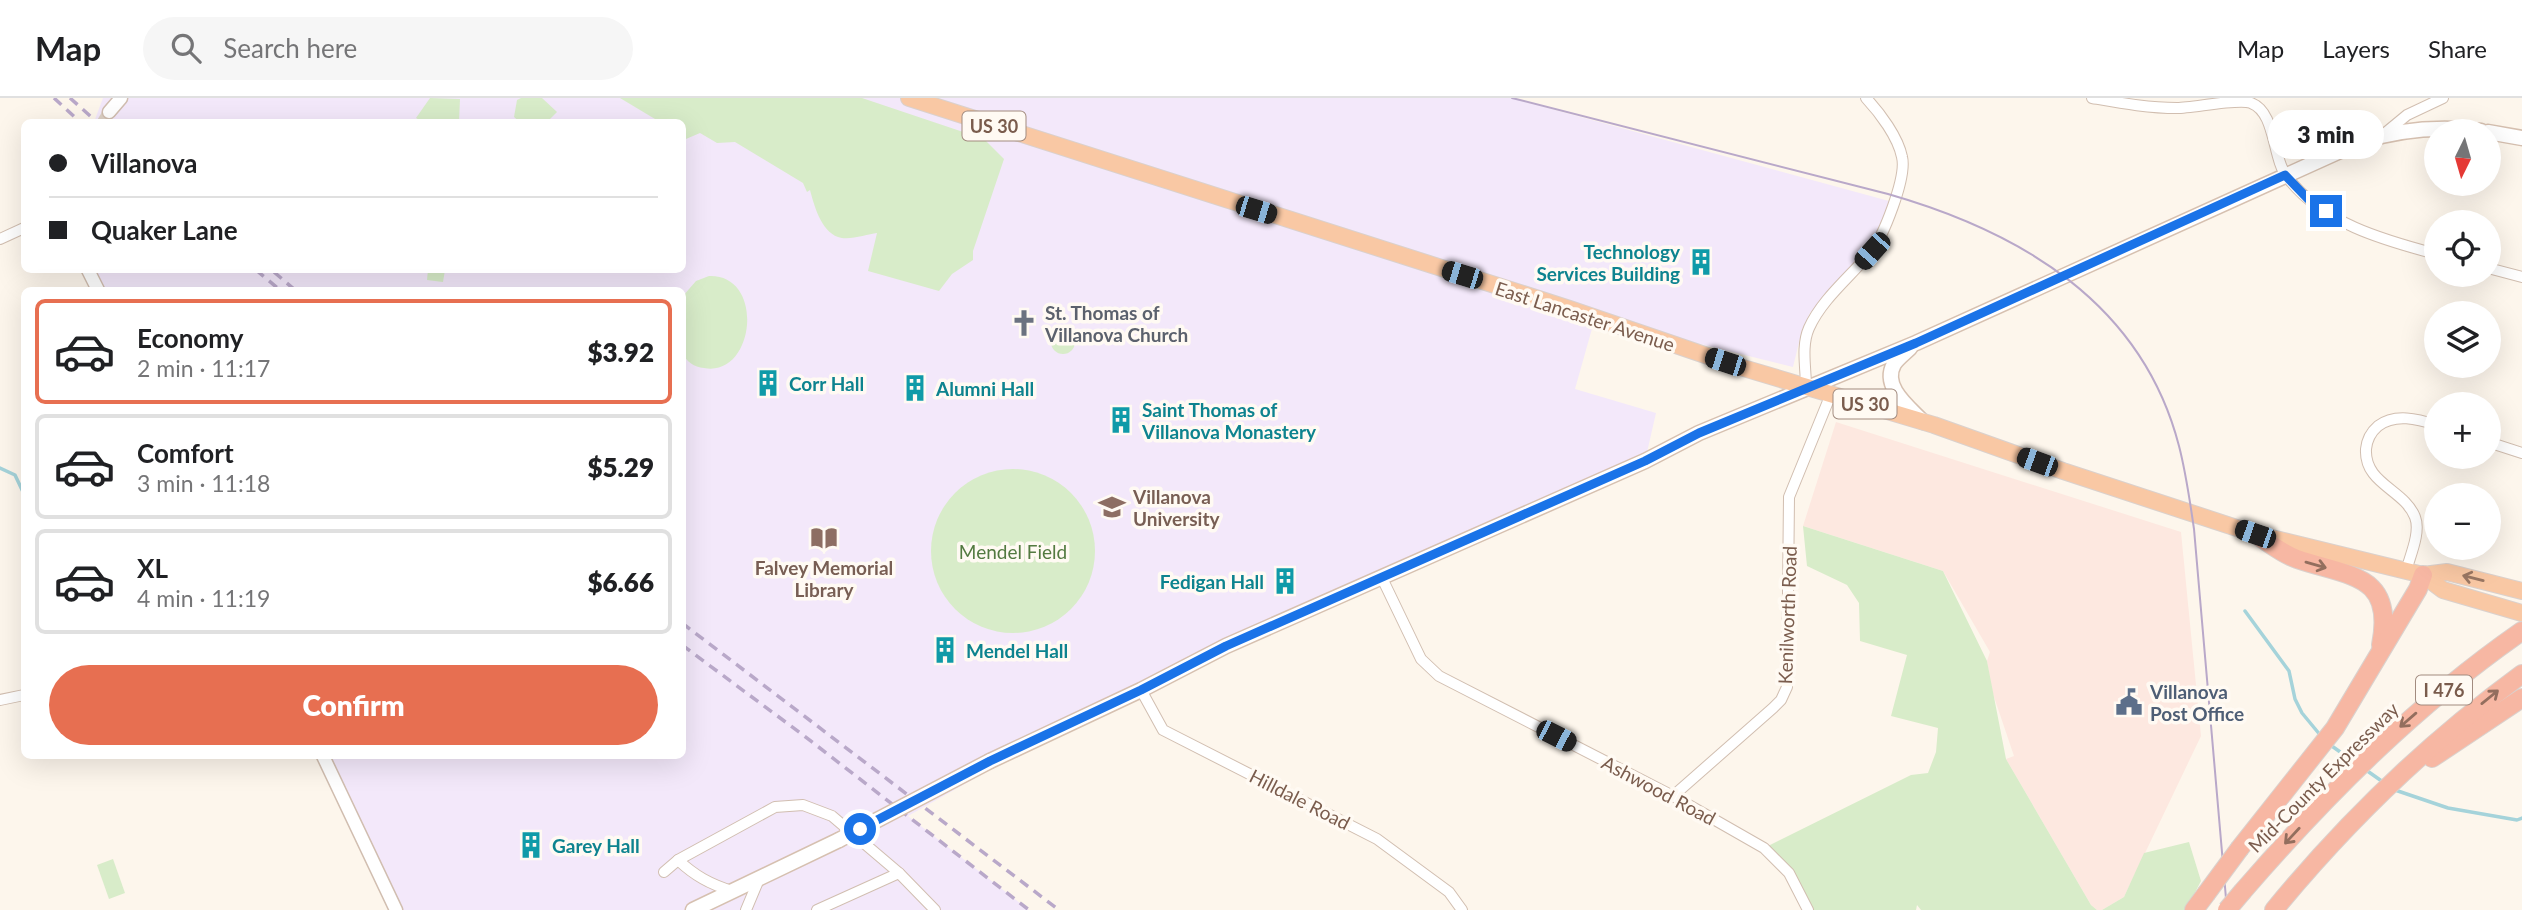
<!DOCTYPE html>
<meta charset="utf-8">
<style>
:root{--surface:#fff;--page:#f6f6f6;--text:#202124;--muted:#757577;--line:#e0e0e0;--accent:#e76f51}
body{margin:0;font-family:Lato,sans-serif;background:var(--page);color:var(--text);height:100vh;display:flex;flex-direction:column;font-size:26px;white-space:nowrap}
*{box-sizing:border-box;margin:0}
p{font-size:23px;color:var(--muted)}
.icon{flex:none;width:38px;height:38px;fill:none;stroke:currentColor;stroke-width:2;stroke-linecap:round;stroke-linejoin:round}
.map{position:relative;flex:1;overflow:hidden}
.details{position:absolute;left:21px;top:189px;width:665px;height:472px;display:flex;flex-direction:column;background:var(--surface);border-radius:10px;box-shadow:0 7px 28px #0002}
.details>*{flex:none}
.hud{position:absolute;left:21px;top:21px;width:665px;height:154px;border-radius:10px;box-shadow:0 7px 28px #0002;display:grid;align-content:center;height:154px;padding:0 28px;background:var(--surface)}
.needle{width:46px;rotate:185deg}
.tools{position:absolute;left:2424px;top:21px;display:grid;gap:14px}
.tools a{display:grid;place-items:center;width:77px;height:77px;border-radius:50%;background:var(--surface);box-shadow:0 7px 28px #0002;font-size:35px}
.end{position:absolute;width:32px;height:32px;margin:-16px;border:9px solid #1a73e8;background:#fff;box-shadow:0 0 0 4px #fff}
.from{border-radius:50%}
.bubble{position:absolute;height:49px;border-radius:24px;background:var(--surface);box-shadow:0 7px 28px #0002;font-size:23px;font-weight:800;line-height:49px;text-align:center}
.car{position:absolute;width:21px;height:42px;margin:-21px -10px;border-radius:9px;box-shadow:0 0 5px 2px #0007;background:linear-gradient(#222 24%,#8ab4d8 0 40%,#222 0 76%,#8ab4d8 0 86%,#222 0)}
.hud b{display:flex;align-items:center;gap:24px;height:66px;font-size:26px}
.hud b+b{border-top:2px solid var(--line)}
.hud i{width:18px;height:18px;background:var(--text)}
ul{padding:12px 0 0;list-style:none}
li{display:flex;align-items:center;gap:21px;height:105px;margin:0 14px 10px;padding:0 14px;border:4px solid var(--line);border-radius:10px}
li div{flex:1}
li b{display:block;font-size:26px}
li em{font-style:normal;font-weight:800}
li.on{border-color:var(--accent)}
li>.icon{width:63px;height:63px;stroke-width:1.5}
.primary-button{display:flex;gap:14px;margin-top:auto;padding:14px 28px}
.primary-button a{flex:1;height:80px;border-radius:42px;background:var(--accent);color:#fff;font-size:28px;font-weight:800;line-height:80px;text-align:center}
header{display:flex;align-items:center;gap:42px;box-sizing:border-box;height:98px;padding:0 35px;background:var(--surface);border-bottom:2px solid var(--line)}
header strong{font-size:33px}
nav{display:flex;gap:38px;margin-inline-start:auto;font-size:24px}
.search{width:490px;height:63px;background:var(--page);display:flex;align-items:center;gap:18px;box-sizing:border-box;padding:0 24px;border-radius:38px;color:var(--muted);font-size:26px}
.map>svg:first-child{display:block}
</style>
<header>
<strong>Map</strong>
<div class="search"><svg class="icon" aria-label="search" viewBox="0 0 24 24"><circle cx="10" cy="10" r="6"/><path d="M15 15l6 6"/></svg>Search here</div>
<nav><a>Map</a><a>Layers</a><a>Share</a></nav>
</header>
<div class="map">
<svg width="2522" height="812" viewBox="0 0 2522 812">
<rect width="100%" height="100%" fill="#fdf6ec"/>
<!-- commercial -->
<polygon fill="#fde8e0" points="1836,324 2181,434 2201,638 2124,799 2102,812 2097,812 2091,807 2006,661 2014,658 1992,593 1987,563 1990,554 1943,473 1803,428"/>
<!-- education -->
<polygon fill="#f3e8fa" points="103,0 1511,0 1889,103 1879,132 1873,143 1810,215 1802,232 1793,269 1595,220 1575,291 1656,315 1645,363 1444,453 1041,643 908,718 1029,812 395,812 321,658 682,658 682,192 98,192 88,172 682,172 682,24 94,24"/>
<!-- green -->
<g fill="#d8ecc9">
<polygon points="430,0 460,1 459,24 423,24 416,20"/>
<polygon points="521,0 542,0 557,14 547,24 520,24 514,19 517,2"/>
<path d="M620 0H862L984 41 1004 61 973 153V162L952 176 939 193 868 173 877 135C867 136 849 143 838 139 821 133 814 107 810 92L807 94 803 85 735 44 717 45 700 35 686 41 683 39 682 24H660Z"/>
<polygon points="428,172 445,172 443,184 427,182"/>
<path d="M709 178C766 176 755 280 704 270 694 269 687 264 682 255L683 198 696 183Z"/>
<circle cx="1063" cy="244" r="12"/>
<circle cx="1013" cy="453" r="82"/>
<polygon points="1803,428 1943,473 1987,563 2006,661 2091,807 2097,812 1921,812 1917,807 1916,812 1808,812 1802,798 1764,750 1911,677 1928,675 1936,654 1938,630 1891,618 1907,557 1860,543 1859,505 1847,487 1807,468"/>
<polygon points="2189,744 2201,783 2186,812 2102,812 2124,799 2144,755"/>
<polygon points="113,761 125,795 109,801 97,767"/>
</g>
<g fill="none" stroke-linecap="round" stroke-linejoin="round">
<!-- stream -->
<g stroke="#a5d3da" stroke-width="3.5">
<polyline points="0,370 15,377 24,396"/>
<polyline points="2245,513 2289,573 2295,601 2302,615 2321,638"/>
<polyline points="2329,646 2357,666"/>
<polyline points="2366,672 2383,684"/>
<polyline points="2395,692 2448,710 2517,722 2522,720"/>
</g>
<!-- tertiary-tunnel -->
<polyline stroke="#dcd0c4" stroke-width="12" stroke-dasharray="12 6" stroke-linecap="butt" points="103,24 109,14"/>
<defs>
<g id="minor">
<path d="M2092 0C2121 5 2148 10 2177 10 2193 10 2239 0 2251 5 2276 14 2272 60 2287 79 2322 125 2383 142 2436 156"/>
<polyline points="2384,36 2407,17 2443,0"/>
<polyline points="0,141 24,130"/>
<polyline points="2488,170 2522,179"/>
<path d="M1806 289C1806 270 1801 248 1809 230 1822 201 1850 179 1870 155 1883 140 1907 79 1902 59 1898 39 1880 15 1866 0"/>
<polyline points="2488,344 2522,355"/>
<path d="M2406 473C2410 458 2421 434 2415 419 2404 391 2364 386 2366 351 2367 341 2371 334 2378 328 2395 315 2418 321 2436 327"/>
<polyline points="1381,478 1421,561 1439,578 1673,698 1764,750 1789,775 1808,812"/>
<polyline points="1141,592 1163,632 1377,741 1449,794 1462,812"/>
<polyline points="0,602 24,597"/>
<polyline points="1673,698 1773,610 1781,602 1787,589 1789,399 1831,296"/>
<path d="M678 762C695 778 710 786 732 793"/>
<polyline points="664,774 678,762 775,709 803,707 832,718 899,775 935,812"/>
<polyline points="746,812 759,781"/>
<polyline points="817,812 899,775"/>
</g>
<g id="tertiary">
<polyline points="109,14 121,0"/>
<polyline points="88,172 98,192"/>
<polyline points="323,658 396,812"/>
</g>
<g id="secondary">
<polyline points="2488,34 2522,40"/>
<path d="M1910 250C1905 255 1898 260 1894 266 1881 289 1910 310 1923 324"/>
<path d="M990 663 1141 592 1226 548 1645 363 1699 335 1916 245 2360 44C2400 31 2439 28 2481 33"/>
<polyline points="693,812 839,742"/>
</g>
<g id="trunk">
<polyline points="909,0 1570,211 1740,269 1934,327 2063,373 2255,436 2423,477 2447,474 2522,493"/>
<polyline points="2423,477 2443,492 2522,515"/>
</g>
<g id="motorway">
<path d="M2255 436C2268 444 2282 456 2297 461 2349 479 2395 475 2381 547"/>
<polyline points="2432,660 2522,600"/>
<polyline points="2240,750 2335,630 2418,491 2423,477"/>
<path d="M2243 793C2327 696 2417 606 2522 533"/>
<polyline points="2194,812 2206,796"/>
<path d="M2274 812C2347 723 2429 644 2522 576"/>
</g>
</defs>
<!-- minor casing -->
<use href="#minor" stroke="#d1beb0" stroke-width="12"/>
<!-- tertiary casing -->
<use href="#tertiary" stroke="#d1beb0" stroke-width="15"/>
<!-- secondary casing -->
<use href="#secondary" stroke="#d6c0b0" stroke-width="17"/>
<!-- trunk casing -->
<use href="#trunk" stroke="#dad1cd" stroke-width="18"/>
<!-- motorway casing -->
<use href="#motorway" stroke="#dad1cd" stroke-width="20"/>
<!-- minor -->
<use href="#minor" stroke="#fff" stroke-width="10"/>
<!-- tertiary -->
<use href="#tertiary" stroke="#fff" stroke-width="12"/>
<!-- secondary -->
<use href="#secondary" stroke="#fff" stroke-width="14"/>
<!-- trunk -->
<use href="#trunk" stroke="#f9c8a4" stroke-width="16"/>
<!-- motorway -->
<use href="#motorway" stroke="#f7b7a3" stroke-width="18"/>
<!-- tram -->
<path stroke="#b9a8c9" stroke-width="2" d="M1512 0 1888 96C2021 134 2142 205 2179 348 2186 375 2190 403 2194 431L2227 812"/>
<!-- rail -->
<g stroke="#b9a8c9" stroke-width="3.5" stroke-dasharray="10 7" stroke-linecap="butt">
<polyline points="54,0 80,24"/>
<polyline points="70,0 97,24"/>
<polyline points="256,172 280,192"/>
<polyline points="274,174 295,192"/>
<polyline points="682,525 1059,812"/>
<polyline points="682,547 803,637 1029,812"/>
</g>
<defs>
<polyline id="secondary-bridge" points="839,742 990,663"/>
<g id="motorway-bridge">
<polyline points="2206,796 2240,750"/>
<polyline points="2227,812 2243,793"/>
</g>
</defs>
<!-- secondary-bridge casing -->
<use href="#secondary-bridge" stroke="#d6c0b0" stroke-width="17" stroke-linecap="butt"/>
<!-- motorway-bridge casing -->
<use href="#motorway-bridge" stroke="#dad1cd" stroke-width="20" stroke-linecap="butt"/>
<!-- secondary-bridge -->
<use href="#secondary-bridge" stroke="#fff" stroke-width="14"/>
<!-- motorway-bridge -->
<use href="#motorway-bridge" stroke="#f7b7a3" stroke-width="18"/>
</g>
<!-- one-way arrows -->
<defs><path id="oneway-shaft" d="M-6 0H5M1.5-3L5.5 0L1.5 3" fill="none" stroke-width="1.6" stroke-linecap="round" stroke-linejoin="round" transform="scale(1.75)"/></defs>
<g stroke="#936e5e">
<use href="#oneway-shaft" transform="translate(2316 467) rotate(16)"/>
<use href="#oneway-shaft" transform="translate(2490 599) rotate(-39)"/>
<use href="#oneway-shaft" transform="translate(2408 622) rotate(139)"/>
<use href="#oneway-shaft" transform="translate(2292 738) rotate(133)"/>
</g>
<use stroke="#9a7763" href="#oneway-shaft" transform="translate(2473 480) rotate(-166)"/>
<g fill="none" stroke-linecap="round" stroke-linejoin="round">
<!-- route -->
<polyline stroke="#1a73e8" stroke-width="9" points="860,731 990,663 1141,592 1226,548 1645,363 1699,335 1916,245 2285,77 2308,101 2326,113"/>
</g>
<!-- icons -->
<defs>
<symbol id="building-bare" viewBox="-9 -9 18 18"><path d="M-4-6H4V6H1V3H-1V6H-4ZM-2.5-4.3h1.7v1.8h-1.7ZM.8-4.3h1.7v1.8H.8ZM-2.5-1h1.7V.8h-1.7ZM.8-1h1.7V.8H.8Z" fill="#0f9aa8" stroke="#fffaf3" stroke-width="2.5" paint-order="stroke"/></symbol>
<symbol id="church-bare" viewBox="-9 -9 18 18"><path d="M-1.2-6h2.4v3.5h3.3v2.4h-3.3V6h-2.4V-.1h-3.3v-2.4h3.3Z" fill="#6b7280" stroke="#fffaf3" stroke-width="2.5" paint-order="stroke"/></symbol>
<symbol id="university-bare" viewBox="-9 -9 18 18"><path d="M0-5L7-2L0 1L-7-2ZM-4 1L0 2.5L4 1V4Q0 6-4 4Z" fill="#8d6e63" stroke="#fffaf3" stroke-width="2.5" paint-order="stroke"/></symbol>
<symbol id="library-bare" viewBox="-9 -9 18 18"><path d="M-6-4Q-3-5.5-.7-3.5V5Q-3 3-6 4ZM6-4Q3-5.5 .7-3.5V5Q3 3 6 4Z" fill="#8d6e63" stroke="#fffaf3" stroke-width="2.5" paint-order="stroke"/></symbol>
<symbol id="civic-bare" viewBox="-9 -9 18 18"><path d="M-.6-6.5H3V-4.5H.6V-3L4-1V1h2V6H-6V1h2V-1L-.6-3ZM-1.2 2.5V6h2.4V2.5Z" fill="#5c6f8a" stroke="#fffaf3" stroke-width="2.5" paint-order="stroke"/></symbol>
</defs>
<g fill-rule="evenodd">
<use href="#building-bare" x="1682" y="145" width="38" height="38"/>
<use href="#church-bare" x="1005" y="206" width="38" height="38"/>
<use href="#building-bare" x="749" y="266" width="38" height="38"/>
<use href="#building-bare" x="896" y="271" width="38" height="38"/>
<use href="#building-bare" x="1102" y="303" width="38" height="38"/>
<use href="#university-bare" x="1093" y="390" width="38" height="38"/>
<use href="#library-bare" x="805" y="421" width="38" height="38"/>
<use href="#building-bare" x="1266" y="464" width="38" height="38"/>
<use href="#building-bare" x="926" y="533" width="38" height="38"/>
<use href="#civic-bare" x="2110" y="585" width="38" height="38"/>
<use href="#building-bare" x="512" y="728" width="38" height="38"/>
</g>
<g text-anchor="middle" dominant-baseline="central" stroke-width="7" stroke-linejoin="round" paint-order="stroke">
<!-- shield labels -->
<g fill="#fffaf3" stroke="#a28b7f" stroke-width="2">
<rect x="962.5" y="13.5" width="63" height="29" rx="5"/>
<rect x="1833.5" y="291.5" width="63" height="29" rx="5"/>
<rect x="2416" y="577.5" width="56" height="29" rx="5"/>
</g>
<g font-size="18" font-weight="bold" fill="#7a5c4d">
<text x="994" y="28">US 30</text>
<text x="1865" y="306">US 30</text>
<text x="2444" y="592">I 476</text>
</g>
<!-- culture labels -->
<g font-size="19" font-weight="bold" fill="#0d838f" stroke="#fffaf3" text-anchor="start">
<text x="1680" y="153" text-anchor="end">Technology<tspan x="1680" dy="22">Services Building</tspan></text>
<text x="789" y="285">Corr Hall</text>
<text x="936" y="290">Alumni Hall</text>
<text x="1142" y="311">Saint Thomas of<tspan x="1142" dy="22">Villanova Monastery</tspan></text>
<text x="1264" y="483" text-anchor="end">Fedigan Hall</text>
<text x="966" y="552">Mendel Hall</text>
<text x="552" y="747">Garey Hall</text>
</g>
<!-- worship labels -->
<g font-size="19" font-weight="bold" fill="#5b616d" stroke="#fffaf3" text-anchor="start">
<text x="1045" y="214">St. Thomas of<tspan x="1045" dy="22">Villanova Church</tspan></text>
</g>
<!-- street labels -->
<g font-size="19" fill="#7a5c4d" stroke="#fffaf3">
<text transform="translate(1585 218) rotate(18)">East Lancaster Avenue</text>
<text transform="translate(1787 517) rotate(-88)">Kenilworth Road</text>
<text transform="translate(2323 679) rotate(-45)">Mid-County Expressway</text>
<text transform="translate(1659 692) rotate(28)">Ashwood Road</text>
<text transform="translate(1300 701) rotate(27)">Hilldale Road</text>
</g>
<!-- education labels -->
<g font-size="19" font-weight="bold" fill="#785e54" stroke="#fffaf3" text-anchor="start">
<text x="1133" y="398">Villanova<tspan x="1133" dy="22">University</tspan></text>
<text x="824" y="469" text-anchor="middle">Falvey Memorial<tspan x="824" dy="22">Library</tspan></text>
</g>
<!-- park labels -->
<g font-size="19" fill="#537a41" stroke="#fffaf3">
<text x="1013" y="453">Mendel Field</text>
</g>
<!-- service labels -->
<g font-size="19" font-weight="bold" fill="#4e5e75" stroke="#fffaf3" text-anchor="start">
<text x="2150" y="593">Villanova<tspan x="2150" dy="22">Post Office</tspan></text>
</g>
</g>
</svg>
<div class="tools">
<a><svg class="needle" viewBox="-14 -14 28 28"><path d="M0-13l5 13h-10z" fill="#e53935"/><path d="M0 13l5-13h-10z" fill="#757577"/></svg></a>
<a><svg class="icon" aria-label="locate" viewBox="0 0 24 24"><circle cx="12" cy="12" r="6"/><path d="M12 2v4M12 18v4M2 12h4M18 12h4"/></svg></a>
<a><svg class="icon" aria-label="layers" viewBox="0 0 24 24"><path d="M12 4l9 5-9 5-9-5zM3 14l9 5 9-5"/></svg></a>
<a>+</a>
<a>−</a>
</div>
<i class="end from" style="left:860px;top:731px"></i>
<i class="end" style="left:2326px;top:113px"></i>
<div class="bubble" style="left:2268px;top:12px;width:116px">3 min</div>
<i class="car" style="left:1256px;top:112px;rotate:107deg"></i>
<i class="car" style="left:1872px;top:153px;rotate:222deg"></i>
<i class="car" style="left:1462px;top:177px;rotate:287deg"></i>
<i class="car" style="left:1725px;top:264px;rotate:288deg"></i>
<i class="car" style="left:2037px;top:364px;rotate:290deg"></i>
<i class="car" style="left:2255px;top:436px;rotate:289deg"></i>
<i class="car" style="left:1556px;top:638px;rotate:117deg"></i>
<div class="hud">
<b><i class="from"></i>Villanova</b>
<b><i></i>Quaker Lane</b>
</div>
<section class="details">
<ul>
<li class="on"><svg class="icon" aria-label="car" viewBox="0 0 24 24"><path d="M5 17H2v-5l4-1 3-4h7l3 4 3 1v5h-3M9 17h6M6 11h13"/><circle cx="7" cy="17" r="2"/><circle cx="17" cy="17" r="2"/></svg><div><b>Economy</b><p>2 min · 11:17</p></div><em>$3.92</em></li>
<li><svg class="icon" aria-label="car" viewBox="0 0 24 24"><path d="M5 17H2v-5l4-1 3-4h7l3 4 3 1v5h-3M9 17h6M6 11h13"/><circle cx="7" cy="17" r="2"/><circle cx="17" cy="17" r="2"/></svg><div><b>Comfort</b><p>3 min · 11:18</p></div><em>$5.29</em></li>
<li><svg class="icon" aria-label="car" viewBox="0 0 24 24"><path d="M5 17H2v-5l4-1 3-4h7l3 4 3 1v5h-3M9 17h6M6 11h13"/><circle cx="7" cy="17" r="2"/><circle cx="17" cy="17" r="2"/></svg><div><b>XL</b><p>4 min · 11:19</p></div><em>$6.66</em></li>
</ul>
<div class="primary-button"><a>Confirm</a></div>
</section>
</div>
